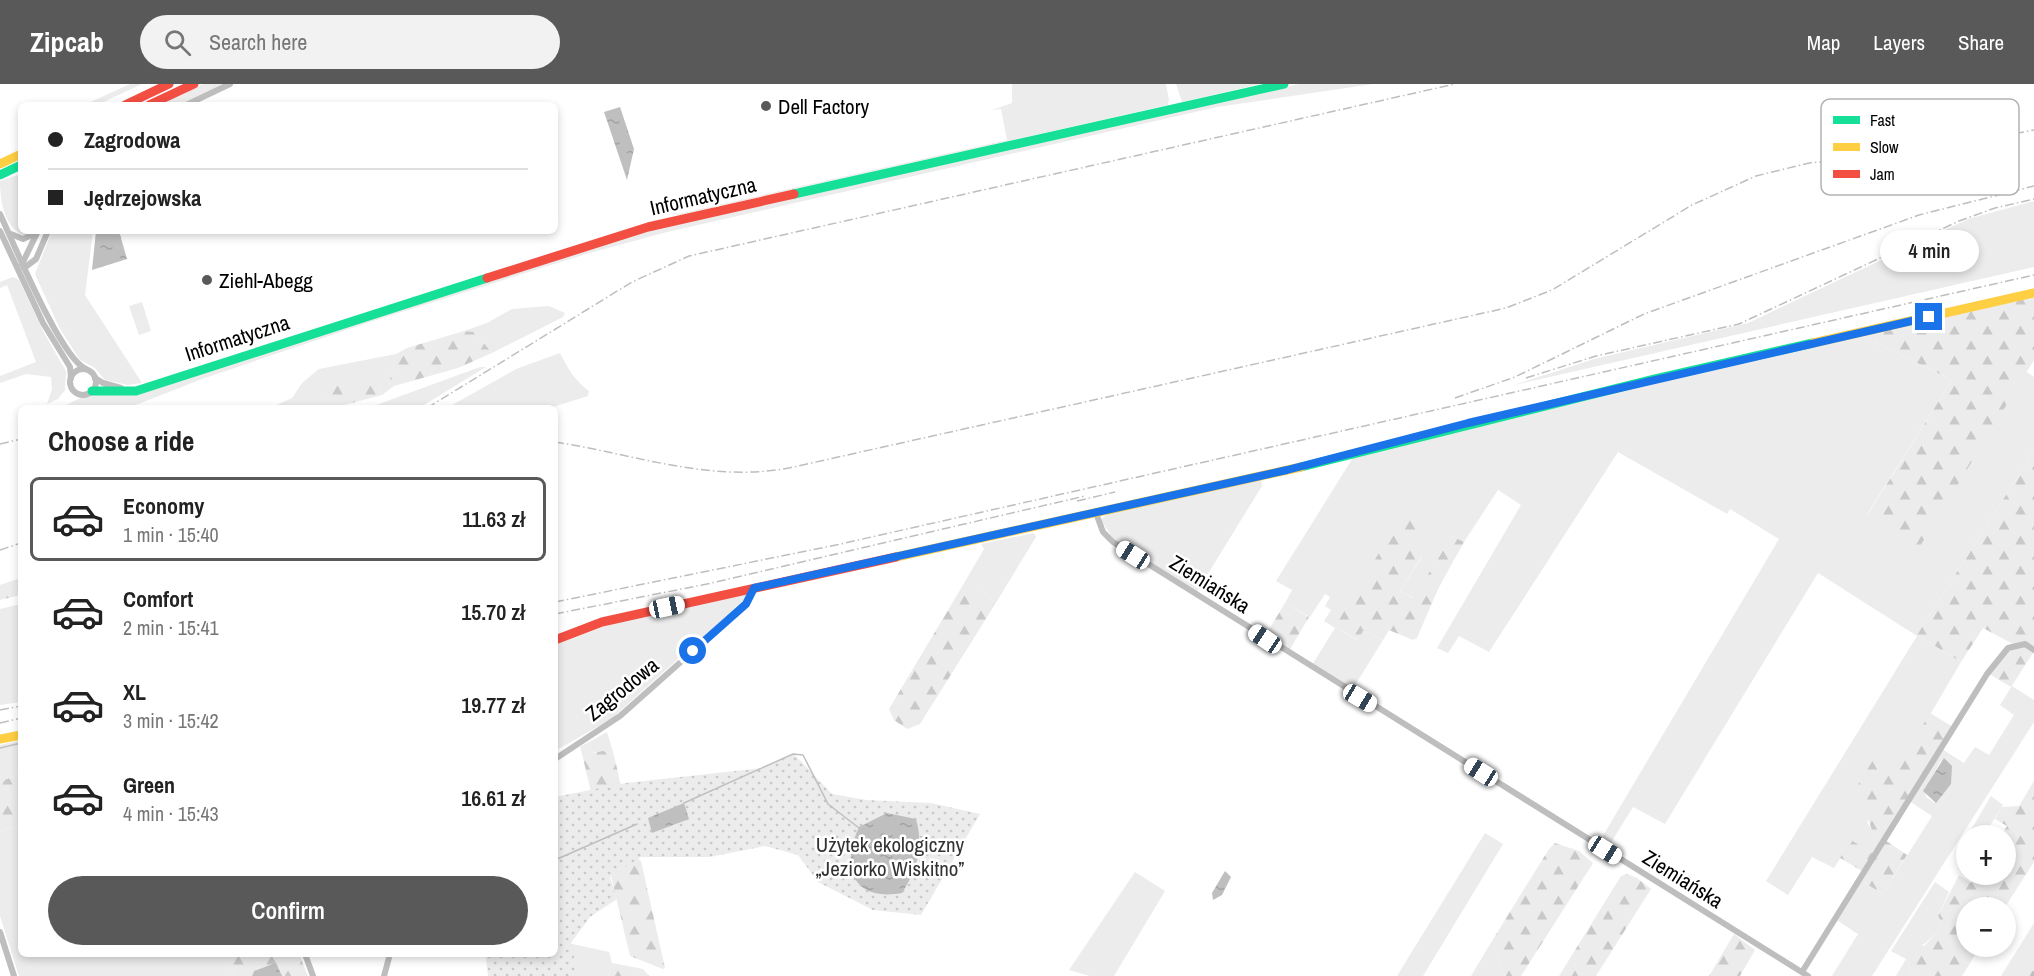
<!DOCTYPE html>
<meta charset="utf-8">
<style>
:root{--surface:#fff;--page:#f2f2f2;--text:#222;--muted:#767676;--line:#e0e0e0;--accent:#595959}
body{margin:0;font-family:"Archivo Narrow",sans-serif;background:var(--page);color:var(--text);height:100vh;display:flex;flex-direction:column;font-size:22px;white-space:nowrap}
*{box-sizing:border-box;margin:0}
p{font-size:20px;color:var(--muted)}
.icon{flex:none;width:33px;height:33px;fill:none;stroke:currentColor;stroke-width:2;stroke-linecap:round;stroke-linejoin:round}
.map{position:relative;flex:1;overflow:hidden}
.panel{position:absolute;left:18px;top:321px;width:540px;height:552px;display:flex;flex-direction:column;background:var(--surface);border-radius:9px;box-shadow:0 3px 9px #0003}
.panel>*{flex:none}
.hud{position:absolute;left:18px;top:18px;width:540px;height:132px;border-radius:9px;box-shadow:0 3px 9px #0003;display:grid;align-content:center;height:132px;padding:0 30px;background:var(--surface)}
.controls{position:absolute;left:1956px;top:741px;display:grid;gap:12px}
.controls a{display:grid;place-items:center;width:60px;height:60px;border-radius:50%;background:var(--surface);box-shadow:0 3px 9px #0003;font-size:30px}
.end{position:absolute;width:27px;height:27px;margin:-14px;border:8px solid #1a73e8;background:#fff;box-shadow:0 0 0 3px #fff}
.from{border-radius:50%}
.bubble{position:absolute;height:42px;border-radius:21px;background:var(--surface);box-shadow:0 3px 9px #0003;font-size:20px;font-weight:600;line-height:42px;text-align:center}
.car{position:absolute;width:18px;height:36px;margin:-18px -9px;border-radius:8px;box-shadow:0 0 4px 2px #0007;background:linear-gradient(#fff 24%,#345 0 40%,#fff 0 76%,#345 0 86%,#fff 0)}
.hud b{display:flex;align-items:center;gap:21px;height:57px;font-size:22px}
.hud b+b{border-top:2px solid var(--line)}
.hud i{width:15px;height:15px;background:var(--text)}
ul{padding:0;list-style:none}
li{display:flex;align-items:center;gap:18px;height:84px;margin:0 12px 9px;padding:0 18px;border:3px solid transparent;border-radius:9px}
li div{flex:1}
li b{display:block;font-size:22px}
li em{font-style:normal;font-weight:600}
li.active{border-color:var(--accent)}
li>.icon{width:54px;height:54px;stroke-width:1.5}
h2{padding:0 30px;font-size:27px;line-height:72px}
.cta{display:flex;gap:12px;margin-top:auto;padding:12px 30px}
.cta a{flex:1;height:69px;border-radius:36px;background:var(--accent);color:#fff;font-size:24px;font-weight:600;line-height:69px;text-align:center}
header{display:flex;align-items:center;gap:36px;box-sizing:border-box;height:84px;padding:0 30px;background:var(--accent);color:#fff}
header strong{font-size:28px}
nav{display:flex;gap:33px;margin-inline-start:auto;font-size:21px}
.search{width:420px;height:54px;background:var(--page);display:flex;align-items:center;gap:15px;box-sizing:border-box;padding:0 21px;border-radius:33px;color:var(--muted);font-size:22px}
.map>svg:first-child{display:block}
</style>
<header>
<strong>Zipcab</strong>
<div class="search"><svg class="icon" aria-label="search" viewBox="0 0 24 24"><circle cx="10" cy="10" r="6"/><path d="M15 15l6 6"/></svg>Search here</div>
<nav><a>Map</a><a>Layers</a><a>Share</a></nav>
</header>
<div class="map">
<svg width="2034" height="892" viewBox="0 0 2034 892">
<defs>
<pattern id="forest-firs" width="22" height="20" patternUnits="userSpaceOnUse" patternTransform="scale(1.5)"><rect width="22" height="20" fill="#ececec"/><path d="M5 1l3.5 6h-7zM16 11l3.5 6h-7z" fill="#c9c9c9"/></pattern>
<pattern id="park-dots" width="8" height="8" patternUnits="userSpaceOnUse" patternTransform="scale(1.5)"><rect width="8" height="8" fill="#ececec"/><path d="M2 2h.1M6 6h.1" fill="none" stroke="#c9c9c9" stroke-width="1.8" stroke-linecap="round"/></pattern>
<pattern id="water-ripples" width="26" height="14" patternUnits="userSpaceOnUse" patternTransform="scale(1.5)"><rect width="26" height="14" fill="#bfbfbf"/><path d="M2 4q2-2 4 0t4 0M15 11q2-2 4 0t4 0" fill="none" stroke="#a2a2a2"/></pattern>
</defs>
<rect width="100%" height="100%" fill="#fff"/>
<!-- grass -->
<g fill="#ececec" fill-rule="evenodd">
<polygon points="130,0 142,0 97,21 84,21"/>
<polygon points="203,0 223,0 179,21 158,21"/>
<path d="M1012 0H1166L1169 16 1168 21 679 131C669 130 659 122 664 113L666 124 678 130 1007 56 1001 25 992 26 1012 19Z"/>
<polygon points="1176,0 1261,0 1182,18"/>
<path d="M1299 0H1373L1217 23 667 148 586 170 370 238 202 295 128 324H62C80 312 94 309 115 310L633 150Z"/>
<path d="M21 90V147H34L25 152C5 144 0 119 0 97Z"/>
<polygon points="2034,117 2034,183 1514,301 1594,275 1748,239 1968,135"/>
<polygon points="52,147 93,147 85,211 142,299 128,301 105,296 95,284 80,276 59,243 35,190"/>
<polygon points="13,193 19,196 44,249 66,287 65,306 58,315 47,320 52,305 51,293 26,290 0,299 0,292 36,278 7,201 0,204 0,198"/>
<polygon points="142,218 151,247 139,251 129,222"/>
<polygon points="549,222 565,229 563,233 492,269 475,248 464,247 487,239 512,225"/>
<polygon points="1860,251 1952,296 1866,432 2027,288 2034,293 2034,367 1917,551 1961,578 1867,738 1873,747 1875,760 1878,762 1873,770 1851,757 1834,784 1812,773 1788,811 1766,797 1917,552 1818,489 1665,740 1633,723 1607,765 1598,760 1779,455 1730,425 1727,430 1618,368 1489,568 1459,552 1448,569 1437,564 1521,421 1498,406 1464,458 1452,452 1414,514 1400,507 1422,473 1414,468 1335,543 1357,556 1363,547 1383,556 1352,606 1312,581 1335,544 1324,537 1331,526 1325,522 1330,513 1325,510 1310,533 1285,519 1292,506 1276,497 1354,372 1447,347"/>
<path d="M560 269C568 285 575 297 589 307L588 312 550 324H447L516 285Z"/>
<polygon points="396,270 390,295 394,302 382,311 380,300 329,302 323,309 327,316 337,323 334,324 270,324 292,314 302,299 319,285"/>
<polygon points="480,283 486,283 419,324 368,324"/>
<polygon points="1261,395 1262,402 1196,509 1114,456 1101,436 1108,429"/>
<polygon points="1034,449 1036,453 994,522 990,512 979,506 960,506 984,465 981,460"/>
<polygon points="739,511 746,511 746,514 611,635 555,667 555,561 617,538"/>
<polygon points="21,520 21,618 0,621 0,525"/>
<path d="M2012 602 2034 616V638L1872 892H1832L1858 850 1835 835 1860 796 1883 810 1932 732 1909 717 1942 665 1964 679 1975 663 1989 671 2014 631 2000 621ZM1942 675 1935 719 1926 713 1925 705Z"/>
<path d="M607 648 614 671C603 667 592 666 583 674L580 663Z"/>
<polygon points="21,656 21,689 0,698 0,661"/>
<polygon points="1991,712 2003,721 2002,723 1984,751 1968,751"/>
<polygon points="21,740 21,870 225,870 234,892 19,892 0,832 0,748"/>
<polygon points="1485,749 1503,760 1423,892 1397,892"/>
<polygon points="1135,788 1165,807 1114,892 1090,892 1069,886"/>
<polygon points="1935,798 1949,808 1938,832 1942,839 1936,850 1906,875 1913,892 1896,892 1906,875 1891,867"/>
<polygon points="2034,839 2034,892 2001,892"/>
<polygon points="1492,857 1505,892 1471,892"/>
<polygon points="563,858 609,868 612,879 608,892 555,892"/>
</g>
<!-- forest -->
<g fill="url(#forest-firs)">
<polygon points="2034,212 2034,276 1919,464 1866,433 1952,296 1860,251"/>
<polygon points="464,247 475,248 492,269 458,284 394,302 390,295 396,270 407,264"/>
<polygon points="374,293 380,300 382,311 337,323 327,316 322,308 329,302"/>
<polygon points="2034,367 2034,562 2025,558 2013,560 1983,544 1961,578 1917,551"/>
<polygon points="1402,430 1426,445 1414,468 1422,472 1400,507 1413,514 1452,452 1464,458 1439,503 1417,554 1413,556 1389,546 1383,556 1363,547 1358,556 1335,543"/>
<polygon points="21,494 21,511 0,516 0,501"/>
<polygon points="960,506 979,506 990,512 994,522 920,640 907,645 894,636 889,625"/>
<polygon points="1285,519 1309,533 1289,567 1265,552"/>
<polygon points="2021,560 2033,569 2011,603 1989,590 2010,564"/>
<path d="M1930 629 1953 643 1878 762 1875 760C1873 742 1862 723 1856 704L1878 668 1900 680Z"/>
<polygon points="603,667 614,671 623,711 593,717 583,674 588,670"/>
<polygon points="21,689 21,740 0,748 0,698"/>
<polygon points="2034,697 2034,778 2005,823 1966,824 1966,862 1980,863 1962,892 1913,892 1906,875 1914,862 1924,862 1936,850 1942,839 1938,832 1959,791 1971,799 1977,791 2006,790 2006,752 2001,751 2007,742 1995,735 2002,723 2019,722"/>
<polygon points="1851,756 1873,770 1862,787 1840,774"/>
<polygon points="1885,756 1907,771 1883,810 1860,796"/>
<polygon points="1555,759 1579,767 1593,779 1521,892 1505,892 1492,857 1549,765"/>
<polygon points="637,774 641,777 665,884 663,885 630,872 611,792"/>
<polygon points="1627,790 1637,794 1651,805 1596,892 1559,892 1621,792"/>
<polygon points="1734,850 1755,866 1740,892 1709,892"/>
<polygon points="225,870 299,870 308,892 234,892"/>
<polygon points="612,879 643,885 649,892 608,892"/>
</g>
<!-- park -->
<polygon fill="url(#park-dots)" points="794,670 832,710 867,716 931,719 980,730 921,831 873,826 818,798 798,771 765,762 710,773 641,773 610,793 617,815 590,833 571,859 578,892 488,892 486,874 489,870 555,870 555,713 626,699 762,684"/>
<!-- water -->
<g fill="url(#water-ripples)">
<polygon points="620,23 634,65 627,96 604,28"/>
<polygon points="96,147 119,147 127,175 92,186"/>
<polygon points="1944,674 1952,682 1951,700 1936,719 1923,707"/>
<polygon points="684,719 689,735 652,749 648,734"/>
<path d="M887 729 916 735C924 763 917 785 902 809 853 818 840 784 859 743Z"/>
<polygon points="1225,787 1231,793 1222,811 1213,816 1212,809"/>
<polygon points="276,879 282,892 253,892 254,887"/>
</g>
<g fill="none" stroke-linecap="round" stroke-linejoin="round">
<!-- stream -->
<g stroke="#bfbfbf" stroke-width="1.5">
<polyline points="0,664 21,659"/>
<polyline points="684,719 793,670 803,671 828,720 859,744"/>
<polyline points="555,776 637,740"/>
</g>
<!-- street -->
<g stroke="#bebebe" stroke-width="6">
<polyline points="186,21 230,0"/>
<path d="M0 130C14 160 61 275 86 285"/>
<polyline points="0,147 43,239 70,283 71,294"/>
<polyline points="11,150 23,155 36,149"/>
<polyline points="22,180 38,147"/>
<polyline points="24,184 36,175 48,147"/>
<circle cx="83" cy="298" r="13"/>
<polyline points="95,294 103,299 121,304"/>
<polyline points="1096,429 1103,448 1113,458 1808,892"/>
<polyline points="555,675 620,632 746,520 754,504"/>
<polyline points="0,848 14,892"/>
<polyline points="305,870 313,892"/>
<polyline points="1802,888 1987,590 2008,564 2025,560 2034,566"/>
<polyline points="384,892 390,870"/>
<polyline points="2033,892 2034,890"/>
</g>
<!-- fast -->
<g stroke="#16e098" stroke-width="9">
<polyline points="0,91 21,81"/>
<polyline points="794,110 1284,0"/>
<polyline points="92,307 136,307 487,194"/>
<polyline points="1301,383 1654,295 1813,259"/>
</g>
<!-- slow -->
<g stroke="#ffcf43" stroke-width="9">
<polyline points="0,80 21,70"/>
<polyline points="1813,259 2034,209"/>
<polyline points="896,473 1301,383"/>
<polyline points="0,655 21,651"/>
</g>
<!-- jam -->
<g stroke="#f24e42" stroke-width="9">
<polyline points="125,21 169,0"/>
<polyline points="149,21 194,0"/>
<polyline points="487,194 648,143 794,110"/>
<polyline points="555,556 602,538 896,473"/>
</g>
<!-- rail -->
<g stroke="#bebebe" stroke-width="1.5" stroke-dasharray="9 3 1.5 3" stroke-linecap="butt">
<polyline points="1526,294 1596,272 1739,240 1959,137 1995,124 2034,115"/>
<polyline points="1455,314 1515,293 1644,230 1919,131 2034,102"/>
<polyline points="427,324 632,198 689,172 1455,0"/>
<path d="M555 358C634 370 709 399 789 384L1506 224 1552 206 1692 121 1756 92 1809 79 1902 71 2034 46"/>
<polyline points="0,360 21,355"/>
<polyline points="1077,417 1115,408"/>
<polyline points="0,466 21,459"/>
<polyline points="555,518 836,461 2034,191"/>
<polyline points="555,530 707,500 1085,412"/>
<polyline points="0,626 21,622"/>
<polyline points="0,639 21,634"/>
</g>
</g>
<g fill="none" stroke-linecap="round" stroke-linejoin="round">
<!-- route -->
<polyline stroke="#1a73e8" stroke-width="8" points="693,567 746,520 754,504 1287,386 1468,339 1929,233"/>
</g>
<!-- markers -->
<g fill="#595959" stroke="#fff" stroke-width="2">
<circle cx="766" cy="22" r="6"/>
<circle cx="207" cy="196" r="6"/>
</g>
<g text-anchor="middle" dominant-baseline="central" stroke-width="5" stroke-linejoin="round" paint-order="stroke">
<!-- poi labels -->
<g font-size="21" fill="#000" stroke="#fff" text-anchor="start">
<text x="778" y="22">Dell Factory</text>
<text x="219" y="196">Ziehl-Abegg</text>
</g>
<!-- street labels -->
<g font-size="21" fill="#000" stroke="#fff">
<text transform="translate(703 112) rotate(-13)">Informatyczna</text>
<text transform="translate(237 254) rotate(-18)">Informatyczna</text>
<text transform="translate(1210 500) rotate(32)">Ziemiańska</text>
<text transform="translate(622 605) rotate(-39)">Zagrodowa</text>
<text transform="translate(1683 795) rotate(32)">Ziemiańska</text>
</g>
<!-- park labels -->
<g font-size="21" fill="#333" stroke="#fff">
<text x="890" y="760">Użytek ekologiczny<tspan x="890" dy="24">„Jeziorko Wiskitno”</tspan></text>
</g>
</g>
<!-- legend -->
<rect x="1821" y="15" width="198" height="96" rx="9" fill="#fff" stroke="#b2b2b2" stroke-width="1.5"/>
<rect x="1833" y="32" width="27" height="8" fill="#16e098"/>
<rect x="1833" y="59" width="27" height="8" fill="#ffcf43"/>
<rect x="1833" y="86" width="27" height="8" fill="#f24e42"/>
<g font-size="16" fill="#000">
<text x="1870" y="42">Fast</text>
<text x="1870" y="69">Slow</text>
<text x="1870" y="96">Jam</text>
</g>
</svg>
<div class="controls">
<a>+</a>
<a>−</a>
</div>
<i class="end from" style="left:693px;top:567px"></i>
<i class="end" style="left:1929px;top:233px"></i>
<div class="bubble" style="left:1880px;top:146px;width:99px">4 min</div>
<i class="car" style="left:1133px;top:471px;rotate:302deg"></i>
<i class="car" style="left:667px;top:523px;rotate:78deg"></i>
<i class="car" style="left:1265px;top:555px;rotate:304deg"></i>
<i class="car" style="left:1360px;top:614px;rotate:121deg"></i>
<i class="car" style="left:1481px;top:688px;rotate:302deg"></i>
<i class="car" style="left:1605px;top:766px;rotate:122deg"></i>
<div class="hud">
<b><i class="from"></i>Zagrodowa</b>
<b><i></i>Jędrzejowska</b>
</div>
<section class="panel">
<h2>Choose a ride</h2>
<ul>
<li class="active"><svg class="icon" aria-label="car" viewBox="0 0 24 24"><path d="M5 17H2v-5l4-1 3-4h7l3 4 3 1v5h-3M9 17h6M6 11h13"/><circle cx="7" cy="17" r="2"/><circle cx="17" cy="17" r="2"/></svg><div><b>Economy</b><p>1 min · 15:40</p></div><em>11.63 zł</em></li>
<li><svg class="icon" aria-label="car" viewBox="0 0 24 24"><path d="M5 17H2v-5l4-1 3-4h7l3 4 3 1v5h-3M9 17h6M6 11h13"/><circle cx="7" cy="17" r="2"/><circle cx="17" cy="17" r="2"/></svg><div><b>Comfort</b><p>2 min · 15:41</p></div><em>15.70 zł</em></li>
<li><svg class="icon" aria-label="car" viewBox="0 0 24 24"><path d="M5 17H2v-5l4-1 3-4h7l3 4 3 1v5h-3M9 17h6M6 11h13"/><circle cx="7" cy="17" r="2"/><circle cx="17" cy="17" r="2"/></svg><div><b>XL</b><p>3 min · 15:42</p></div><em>19.77 zł</em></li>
<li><svg class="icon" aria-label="car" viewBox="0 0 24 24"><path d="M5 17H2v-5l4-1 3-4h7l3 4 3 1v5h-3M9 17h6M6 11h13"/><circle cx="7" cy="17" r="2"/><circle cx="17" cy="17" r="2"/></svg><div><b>Green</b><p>4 min · 15:43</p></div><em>16.61 zł</em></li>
</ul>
<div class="cta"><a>Confirm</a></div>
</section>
</div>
